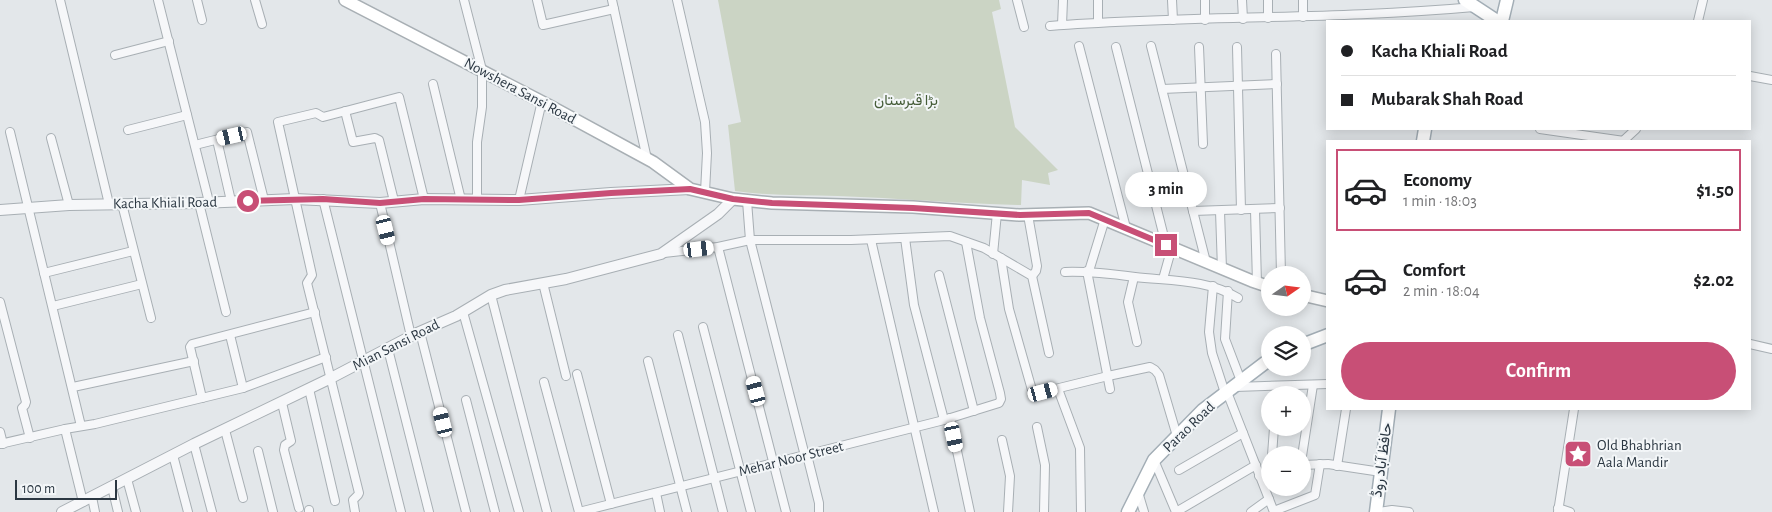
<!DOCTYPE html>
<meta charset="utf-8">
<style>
:root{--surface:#fff;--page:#f6f6f6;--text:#202124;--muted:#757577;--line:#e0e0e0;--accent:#c84f76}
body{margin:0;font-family:"Alegreya Sans",Vazirmatn,sans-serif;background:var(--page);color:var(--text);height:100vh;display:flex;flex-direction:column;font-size:19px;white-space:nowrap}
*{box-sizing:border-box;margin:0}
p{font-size:16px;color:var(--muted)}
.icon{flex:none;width:28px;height:28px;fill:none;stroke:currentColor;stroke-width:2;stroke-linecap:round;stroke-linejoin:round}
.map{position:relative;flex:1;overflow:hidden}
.panel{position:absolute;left:1326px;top:140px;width:425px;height:270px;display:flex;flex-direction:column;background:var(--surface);border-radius:0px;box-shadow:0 2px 12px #0003}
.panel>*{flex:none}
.guide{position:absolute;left:1326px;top:20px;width:425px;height:110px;border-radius:0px;box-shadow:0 2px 12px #0003;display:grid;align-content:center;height:110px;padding:0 15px;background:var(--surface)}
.needle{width:32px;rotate:76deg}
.fabs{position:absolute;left:1261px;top:266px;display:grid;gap:10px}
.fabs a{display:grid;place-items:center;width:50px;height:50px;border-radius:50%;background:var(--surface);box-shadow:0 2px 12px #0003;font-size:25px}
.scale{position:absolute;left:15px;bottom:12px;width:102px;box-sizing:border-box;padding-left:5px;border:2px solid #2b3742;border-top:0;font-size:14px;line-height:18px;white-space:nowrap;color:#2b3742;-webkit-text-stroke:4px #f3f6f8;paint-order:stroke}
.end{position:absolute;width:22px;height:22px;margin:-11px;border:6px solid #c84f76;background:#fff;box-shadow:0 0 0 2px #fff}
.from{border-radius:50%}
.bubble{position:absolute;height:35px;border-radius:18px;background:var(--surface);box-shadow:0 2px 12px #0003;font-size:16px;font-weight:700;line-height:35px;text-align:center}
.car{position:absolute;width:15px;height:30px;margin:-15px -8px;border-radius:6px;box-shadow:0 0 4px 1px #0007;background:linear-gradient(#fff 24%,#345 0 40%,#fff 0 76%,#345 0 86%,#fff 0)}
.guide b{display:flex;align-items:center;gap:18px;height:48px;font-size:19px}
.guide b+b{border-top:1px solid var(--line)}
.guide i{width:12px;height:12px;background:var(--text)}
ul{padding:9px 0 0;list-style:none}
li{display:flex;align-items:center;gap:15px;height:82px;margin:0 10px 8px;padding:0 5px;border:2px solid transparent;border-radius:0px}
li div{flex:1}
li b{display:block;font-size:19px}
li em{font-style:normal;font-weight:700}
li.selected{border-color:var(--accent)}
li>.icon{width:45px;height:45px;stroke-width:1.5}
.button{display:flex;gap:10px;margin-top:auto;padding:10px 15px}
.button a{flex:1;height:58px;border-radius:30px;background:var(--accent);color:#fff;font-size:20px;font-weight:700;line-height:58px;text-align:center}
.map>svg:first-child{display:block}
</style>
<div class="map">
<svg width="1772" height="512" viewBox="0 0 1772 512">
<rect width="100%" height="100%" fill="#e3e7ea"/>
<!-- green -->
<path fill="#cbd4c4" d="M718 0H999L1001 9 992 12 1015 127 1058 170 1048 173 1050 185 1022 180 1021 205C960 204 899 198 838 196 803 195 770 196 735 191L728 125 741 122Z"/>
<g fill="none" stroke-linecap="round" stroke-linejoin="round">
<defs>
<g id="minor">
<polyline points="60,0 109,204"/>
<polyline points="158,0 209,202"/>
<polyline points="197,0 202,20"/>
<polyline points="255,0 262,24"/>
<polyline points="464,0 482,70 482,107 477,142 477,200"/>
<polyline points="537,0 543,25 614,9"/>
<polyline points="612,0 647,159"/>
<polyline points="677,0 705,122 707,153 705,192"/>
<polyline points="1017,0 1024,27"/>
<polyline points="1098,0 1098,22"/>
<polyline points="1172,0 1173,20"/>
<polyline points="1205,0 1205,20"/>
<polyline points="1242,0 1243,19"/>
<polyline points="1268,0 1268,18"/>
<polyline points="1303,0 1303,17"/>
<polyline points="1698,21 1703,0"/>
<polyline points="1062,25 1063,0"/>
<path d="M1050 26C1191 15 1333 20 1474 7"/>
<polyline points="1079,46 1126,228"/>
<polyline points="1151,46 1206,262"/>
<polyline points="1116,47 1166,245"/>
<polyline points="1199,47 1203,144"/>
<polyline points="1237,47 1241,210"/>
<polyline points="1276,54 1281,275"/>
<polyline points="115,55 169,41"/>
<polyline points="1750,76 1772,80"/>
<polyline points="433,84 461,200"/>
<polyline points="1162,89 1277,84"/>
<polyline points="345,111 353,142 375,138 379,140 394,201"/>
<polyline points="1540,129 1624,141"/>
<polyline points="128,130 187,115"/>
<polyline points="10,132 81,426"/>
<polyline points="51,138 69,205"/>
<polyline points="217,140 231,201"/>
<polyline points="1623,141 1636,129"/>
<polyline points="195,145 247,132 264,200"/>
<polyline points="323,199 401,512"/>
<polyline points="519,200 542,101"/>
<polyline points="747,201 750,240 804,452 807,455 819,503 819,512"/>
<polyline points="199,203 226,312"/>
<polyline points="380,203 411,336"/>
<polyline points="122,204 151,318"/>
<polyline points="1255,210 1257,283"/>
<polyline points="1193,211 1280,208"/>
<polyline points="1220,211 1222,269"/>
<polyline points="1028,215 1037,266 1036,271 1032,276"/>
<polyline points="905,238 914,305 944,420"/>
<polyline points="871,240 934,512"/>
<polyline points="718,247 786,512"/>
<polyline points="664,253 718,247 750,240 851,240 950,236 984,248 1032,276 1049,353"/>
<polyline points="993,254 997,213"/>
<polyline points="1001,258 1009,309 1032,390"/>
<polyline points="1087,271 1110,389"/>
<polyline points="1089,271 1105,219"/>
<path d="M1065 272C1089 271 1112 274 1135 277 1169 281 1208 279 1238 298"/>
<polyline points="44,273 133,251"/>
<polyline points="939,275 974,411"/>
<polyline points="1134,277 1128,302 1137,342"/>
<polyline points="1163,279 1172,247"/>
<polyline points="543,283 566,376"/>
<polyline points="1213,286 1209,332 1212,353 1225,393"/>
<polyline points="1228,291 1225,339 1241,381"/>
<polyline points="491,295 547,512"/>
<polyline points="0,302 26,402 25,405 22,408 30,438"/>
<polyline points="53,306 142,284"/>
<polyline points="463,312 519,512"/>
<polyline points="703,327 751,512"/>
<polyline points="420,332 466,512"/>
<polyline points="230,335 243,388"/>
<polyline points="678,335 723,512"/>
<polyline points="1750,344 1772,349"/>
<polyline points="388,349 429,512"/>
<polyline points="648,361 687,512"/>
<polyline points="577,374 611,504"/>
<polyline points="544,382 579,512"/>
<polyline points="73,387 194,361"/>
<polyline points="1235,387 1328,384"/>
<polyline points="309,389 335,501"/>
<polyline points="1058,389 1080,448 1081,512"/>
<polyline points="1043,392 1108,376 1150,367 1155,370 1159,375 1177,436"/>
<polyline points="1227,392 1274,512"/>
<polyline points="202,398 190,347 192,344 315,312"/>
<polyline points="466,400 495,512"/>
<polyline points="282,403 291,441 285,445 284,450 299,508"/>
<polyline points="950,418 970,512"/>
<polyline points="1037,427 1045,465 1044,512"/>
<polyline points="65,429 83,502"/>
<polyline points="225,430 243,498"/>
<polyline points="0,432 3,444"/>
<polyline points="1002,440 1010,476 1008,512"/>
<polyline points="0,444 65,429 95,424 243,388 326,357"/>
<polyline points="194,444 212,512"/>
<polyline points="258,451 273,512"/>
<polyline points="173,455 188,512"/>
<polyline points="1272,455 1274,428"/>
<polyline points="1302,456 1313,385"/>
<polyline points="1154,460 1176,512"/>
<polyline points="1302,465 1328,464 1381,472"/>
<polyline points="1337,466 1346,409"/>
<polyline points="1179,470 1243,433"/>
<polyline points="1259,476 1270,473"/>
<polyline points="127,479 136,512"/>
<polyline points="112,487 118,512"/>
<polyline points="1138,492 1144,512"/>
<polyline points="656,493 660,512"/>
<polyline points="92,497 95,512"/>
<polyline points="1558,508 1570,512"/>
<polyline points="309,510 309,512"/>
<polyline points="1274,511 1315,495 1320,464"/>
<polyline points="355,512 353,500 358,495 359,493 307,283 312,275 278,122 316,113 323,117 399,97 424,199"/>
<polyline points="579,512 944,420 999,403 1001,399 1000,393 980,318 966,242"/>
<polyline points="1176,512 1256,465"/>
<polyline points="1251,512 1269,499"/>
<polyline points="1379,512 1392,510 1409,512"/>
<polyline points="1558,512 1574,409"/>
</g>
<g id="tertiary">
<polyline points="0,210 69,205 199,203 295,199 380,203 424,199 519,200 611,193 690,189"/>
<polyline points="62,512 194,444 331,378 417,333 456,316 491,295 505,290 566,279 661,254 718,214 733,199"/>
</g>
<g id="secondary">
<polyline points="345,0 548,105 653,162 690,189 733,199 772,203 913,207 1019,215 1089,213 1252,281 1270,287"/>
<polyline points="1302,295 1328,301"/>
</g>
<g id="primary">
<polyline points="1465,0 1497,21"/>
<polyline points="1502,21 1507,0"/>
<polyline points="1423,141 1425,129"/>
<polyline points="1302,345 1328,335"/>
<polyline points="1128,512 1154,460 1203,410 1270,359"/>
<polyline points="1376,512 1389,409"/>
</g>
</defs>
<!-- minor casing -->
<use href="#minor" stroke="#a8afb4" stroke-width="10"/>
<!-- tertiary casing -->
<use href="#tertiary" stroke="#a8afb4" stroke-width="12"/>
<!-- secondary casing -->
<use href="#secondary" stroke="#a8afb4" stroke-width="14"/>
<!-- primary casing -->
<use href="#primary" stroke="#a3aeb6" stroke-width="15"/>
<!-- minor -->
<use href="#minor" stroke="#f6f7f9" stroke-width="8"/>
<!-- tertiary -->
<use href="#tertiary" stroke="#f6f7f9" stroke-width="10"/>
<!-- secondary -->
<use href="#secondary" stroke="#fff" stroke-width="11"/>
<!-- primary -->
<use href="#primary" stroke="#fff" stroke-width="12"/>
</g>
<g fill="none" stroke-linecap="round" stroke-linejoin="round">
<!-- route -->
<polyline stroke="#c84f76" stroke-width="6" points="248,201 323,199 380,203 424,199 519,200 611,193 690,189 733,199 772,203 913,208 1020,215 1089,213 1166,245"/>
</g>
<!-- icons -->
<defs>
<symbol id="sight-square" viewBox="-11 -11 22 22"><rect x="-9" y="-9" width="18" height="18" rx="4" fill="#c84f76" stroke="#f3f6f8"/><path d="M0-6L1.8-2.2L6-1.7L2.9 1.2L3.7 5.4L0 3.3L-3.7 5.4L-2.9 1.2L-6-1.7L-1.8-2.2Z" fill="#fff"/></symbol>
</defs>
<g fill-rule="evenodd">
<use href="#sight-square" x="1562" y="438" width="32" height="32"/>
</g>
<g text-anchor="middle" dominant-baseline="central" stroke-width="4" stroke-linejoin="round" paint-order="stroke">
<!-- street labels -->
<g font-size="15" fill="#2b3742" stroke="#f3f6f8">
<text transform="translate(520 91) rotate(28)">Nowshera Sansi Road</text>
<text transform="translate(165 203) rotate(-1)">Kacha Khiali Road</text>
<text transform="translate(396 345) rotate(-27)">Mian Sansi Road</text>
<text transform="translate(1189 427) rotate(-44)">Parao Road</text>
<text transform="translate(791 459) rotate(-14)">Mehar Noor Street</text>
<text transform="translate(1382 460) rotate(-82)">حافظ آباد روڈ</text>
</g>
<!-- park labels -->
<g font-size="15" fill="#465d39" stroke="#f3f6f8">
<text x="906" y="100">بڑا قبرستان</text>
</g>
<!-- poi labels -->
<g font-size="15" fill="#2b3742" stroke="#f3f6f8" text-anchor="start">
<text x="1597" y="445">Old Bhabhrian<tspan x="1597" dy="17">Aala Mandir</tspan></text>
</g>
</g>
</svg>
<div class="fabs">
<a><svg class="needle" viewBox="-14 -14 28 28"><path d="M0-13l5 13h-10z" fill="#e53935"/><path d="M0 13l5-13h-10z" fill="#757577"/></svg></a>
<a><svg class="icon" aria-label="layers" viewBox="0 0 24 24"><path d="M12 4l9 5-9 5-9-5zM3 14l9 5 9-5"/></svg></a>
<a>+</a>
<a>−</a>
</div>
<div class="scale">100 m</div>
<i class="end from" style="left:248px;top:201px"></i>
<i class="end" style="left:1166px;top:245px"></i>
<div class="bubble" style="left:1125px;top:172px;width:82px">3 min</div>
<i class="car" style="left:232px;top:136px;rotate:257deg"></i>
<i class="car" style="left:386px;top:230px;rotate:166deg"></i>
<i class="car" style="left:699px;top:249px;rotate:83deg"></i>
<i class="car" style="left:756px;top:391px;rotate:345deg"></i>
<i class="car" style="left:1043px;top:392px;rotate:75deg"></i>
<i class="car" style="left:443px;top:422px;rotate:346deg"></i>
<i class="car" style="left:954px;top:437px;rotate:168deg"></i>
<div class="guide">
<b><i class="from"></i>Kacha Khiali Road</b>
<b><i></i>Mubarak Shah Road</b>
</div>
<section class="panel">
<ul>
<li class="selected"><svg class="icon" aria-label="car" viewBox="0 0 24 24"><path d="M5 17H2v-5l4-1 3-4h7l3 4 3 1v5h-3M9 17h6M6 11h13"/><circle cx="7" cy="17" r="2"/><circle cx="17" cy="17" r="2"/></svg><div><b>Economy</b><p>1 min · 18:03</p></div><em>$1.50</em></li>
<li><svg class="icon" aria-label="car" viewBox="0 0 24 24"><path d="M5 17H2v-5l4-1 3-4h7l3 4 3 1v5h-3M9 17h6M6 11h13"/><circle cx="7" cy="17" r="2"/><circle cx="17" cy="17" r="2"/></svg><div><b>Comfort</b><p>2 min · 18:04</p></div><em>$2.02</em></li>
</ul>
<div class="button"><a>Confirm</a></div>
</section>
</div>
